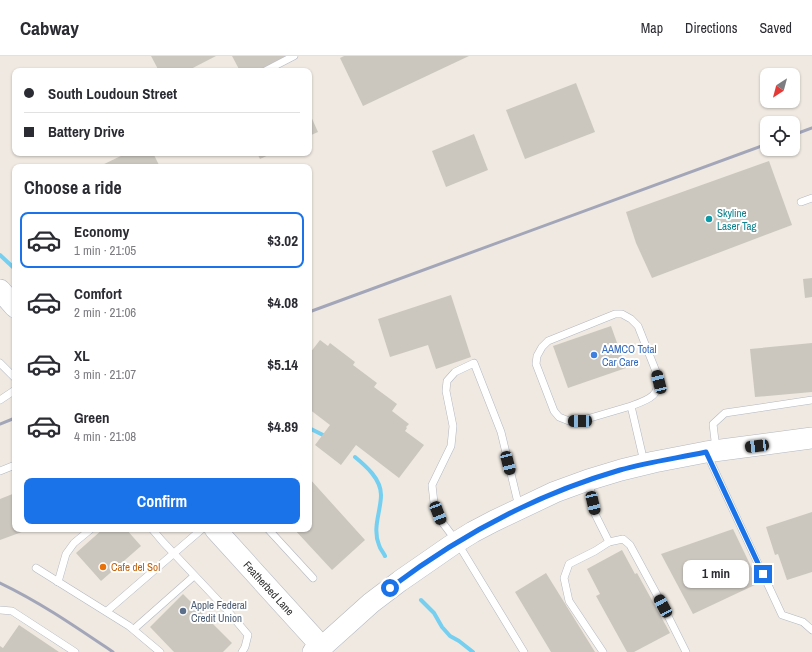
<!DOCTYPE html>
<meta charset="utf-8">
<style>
:root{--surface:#fff;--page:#f2f2f3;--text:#2b2b33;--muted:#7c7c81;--line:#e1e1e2;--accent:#1a73e8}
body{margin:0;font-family:"Archivo Narrow",sans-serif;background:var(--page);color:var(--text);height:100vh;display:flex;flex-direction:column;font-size:15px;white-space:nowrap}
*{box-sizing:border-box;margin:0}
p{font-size:13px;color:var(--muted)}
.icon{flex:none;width:22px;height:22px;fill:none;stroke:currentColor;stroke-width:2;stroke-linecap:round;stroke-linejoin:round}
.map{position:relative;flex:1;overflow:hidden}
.panel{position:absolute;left:12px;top:108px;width:300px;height:368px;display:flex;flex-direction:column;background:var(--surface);border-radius:8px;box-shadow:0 1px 3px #0004}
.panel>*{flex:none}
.banner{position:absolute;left:12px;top:12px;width:300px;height:88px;border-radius:8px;box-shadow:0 1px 3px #0004;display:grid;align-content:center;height:88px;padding:0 12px;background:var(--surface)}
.needle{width:26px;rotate:216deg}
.controls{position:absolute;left:760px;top:12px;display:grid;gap:8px}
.controls a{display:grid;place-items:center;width:40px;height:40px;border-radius:8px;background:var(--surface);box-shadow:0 1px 3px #0004;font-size:20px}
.end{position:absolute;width:18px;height:18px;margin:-9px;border:5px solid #1a73e8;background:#fff;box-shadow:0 0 0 2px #fff}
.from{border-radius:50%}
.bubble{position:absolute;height:28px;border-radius:8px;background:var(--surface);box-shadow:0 1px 3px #0004;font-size:13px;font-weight:700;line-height:28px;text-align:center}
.car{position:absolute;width:12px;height:24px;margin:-12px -6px;border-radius:5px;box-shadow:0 0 3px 1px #0007;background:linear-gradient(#222 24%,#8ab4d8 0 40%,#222 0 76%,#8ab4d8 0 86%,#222 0)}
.banner b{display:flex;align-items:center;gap:14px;height:38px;font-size:15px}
.banner b+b{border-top:1px solid var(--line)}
.banner i{width:10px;height:10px;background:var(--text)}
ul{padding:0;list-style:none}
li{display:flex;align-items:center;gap:12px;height:56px;margin:0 8px 6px;padding:0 4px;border:2px solid transparent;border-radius:8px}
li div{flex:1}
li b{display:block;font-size:15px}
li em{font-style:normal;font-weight:700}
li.selected{border-color:var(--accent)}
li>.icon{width:36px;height:36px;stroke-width:1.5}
h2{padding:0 12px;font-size:18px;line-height:48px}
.action{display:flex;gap:8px;margin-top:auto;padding:8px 12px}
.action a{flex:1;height:46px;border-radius:8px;background:var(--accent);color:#fff;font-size:16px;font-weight:700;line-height:46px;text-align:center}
header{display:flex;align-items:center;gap:24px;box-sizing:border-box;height:56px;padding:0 20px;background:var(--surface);border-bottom:1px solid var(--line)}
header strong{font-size:19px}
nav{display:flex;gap:22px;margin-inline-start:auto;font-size:14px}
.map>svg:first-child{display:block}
</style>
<header>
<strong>Cabway</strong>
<nav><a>Map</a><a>Directions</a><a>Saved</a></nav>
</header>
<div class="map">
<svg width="812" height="596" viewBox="0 0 812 596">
<rect width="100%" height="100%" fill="#efe9e1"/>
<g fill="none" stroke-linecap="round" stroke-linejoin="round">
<!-- stream -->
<g stroke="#75cff0" stroke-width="4">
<polyline points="0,199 15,213"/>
<polyline points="309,372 325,380"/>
<path d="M355 401C366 410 381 423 381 439 381 455 372 472 379 489 380 493 383 496 385 500"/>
<polyline points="421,544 434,557 442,571 450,580 459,585 473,596"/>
</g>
</g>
<!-- building -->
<g fill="#cbc7bf">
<polygon points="151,0 216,0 187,15 159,15"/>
<polygon points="232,0 286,0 257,15 240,15"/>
<polygon points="344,0 469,0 363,50 340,2"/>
<polygon points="576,27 595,76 525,103 506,54"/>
<polygon points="309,56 318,76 309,80"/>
<polygon points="474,78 488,114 446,131 432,95"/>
<polygon points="127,97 153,97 160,111 98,111"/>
<polygon points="257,97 273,97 260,103"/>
<polygon points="769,105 792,169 652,222 636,187 626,156"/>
<polygon points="812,222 812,241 805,242 803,223"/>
<polygon points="451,239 471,301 436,313 428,289 390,301 378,263"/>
<polygon points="611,270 626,312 568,332 553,290"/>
<polygon points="320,284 328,290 330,287 355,306 353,309 377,327 374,331 397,348 392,355 409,368 406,371 407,372 405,375 424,389 399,422 356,389 341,409 315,389 330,369 309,353 309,296 310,297"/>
<polygon points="812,287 812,336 755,341 750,293"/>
<polygon points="309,422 365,484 332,514 294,473 309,473"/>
<polygon points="15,437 15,473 30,473 0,484 0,443"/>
<polygon points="812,456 812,516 787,524 778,498 775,499 766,471"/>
<polygon points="103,473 126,473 141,490 101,525 76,497"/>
<polygon points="733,473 759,527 693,558 661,498"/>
<polygon points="622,494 635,518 637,517 670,577 634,596 627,596 596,540 600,538 587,513"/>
<polygon points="546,517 595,596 551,596 515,536"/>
<polygon points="183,538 232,587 223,596 174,596 150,571"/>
<polygon points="19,569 59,596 0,596 0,590 3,592"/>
</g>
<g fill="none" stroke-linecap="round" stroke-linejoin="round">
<defs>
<g id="lane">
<polyline points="265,15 294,0"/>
<polyline points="801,146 812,142"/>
<polyline points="0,307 15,322"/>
<polyline points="0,344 15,334"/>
<path d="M631 350 580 365H569L559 361 554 355 536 308 537 300 542 291 548 285 615 258H622L631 263 638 270 657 318C662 340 648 344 631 350L644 406"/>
<polyline points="716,393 713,368 725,357 812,344"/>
<polyline points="707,398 782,559 803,566 812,574"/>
<polyline points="0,415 15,409"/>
<polyline points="589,426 595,458 609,486"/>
<polyline points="519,451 501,376 474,307 455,316 447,325 446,335 453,370 451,390 432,429 434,447 442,466 457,486 524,596"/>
<polyline points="152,473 163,486 227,554 248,579 245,591 242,596"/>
<polyline points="268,473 313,522"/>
<polyline points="36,512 129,570 160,596"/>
<polyline points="58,526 66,498 74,487 91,473"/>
<polyline points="0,554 12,555 75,596"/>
<polyline points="107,555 202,473"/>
<polyline points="134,573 194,520"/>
<polyline points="603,596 569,545 564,522 569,508 595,495 609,486 623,483 630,489 663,550 686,596"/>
</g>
<g id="secondary">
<polyline points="0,234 15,251"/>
<path id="s1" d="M215 473 322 591"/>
<polyline points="313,596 322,591 371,547 400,525 452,489 473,476 494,465 555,436 588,424 621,414 654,406 706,396 812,382"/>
</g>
</defs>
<!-- lane casing -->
<use href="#lane" stroke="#b4b7c1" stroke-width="8"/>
<!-- secondary casing -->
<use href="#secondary" stroke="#b4b7c1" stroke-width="22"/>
<!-- lane -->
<use href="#lane" stroke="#fff" stroke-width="7"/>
<!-- secondary -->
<use href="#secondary" stroke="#fff" stroke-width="21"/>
<!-- rail -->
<g stroke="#a3a6b8" stroke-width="3">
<polyline points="793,79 812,72"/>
<polyline points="309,256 767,88"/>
<polyline points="0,368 15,362"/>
<path d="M0 527C40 546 76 571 113 596"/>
</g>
</g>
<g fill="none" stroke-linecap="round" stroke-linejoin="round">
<!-- route -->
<path stroke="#1a73e8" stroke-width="5" d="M390 532C459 480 537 438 620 414 648 406 678 402 706 396L763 518"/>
</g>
<!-- markers -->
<circle fill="#0f9aa8" stroke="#fff" stroke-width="1.5" cx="709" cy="163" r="4"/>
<circle fill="#3f7fe0" stroke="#fff" stroke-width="1.5" cx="594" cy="299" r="4"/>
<circle fill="#e8710a" stroke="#fff" stroke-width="1.5" cx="103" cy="511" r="4"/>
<circle fill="#5c6f8a" stroke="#fff" stroke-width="1.5" cx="183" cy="555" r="4"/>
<g text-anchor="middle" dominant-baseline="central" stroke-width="4" stroke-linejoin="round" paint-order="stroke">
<!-- culture labels -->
<g font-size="11" fill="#0d838f" stroke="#fff" text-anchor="start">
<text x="717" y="157">Skyline<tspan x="717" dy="13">Laser Tag</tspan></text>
</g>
<!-- shop labels -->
<g font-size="11" fill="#366cbe" stroke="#fff" text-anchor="start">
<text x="602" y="293">AAMCO Total<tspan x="602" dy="13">Car Care</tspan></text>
</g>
<!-- food labels -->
<g font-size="11" fill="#c56008" stroke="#fff" text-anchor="start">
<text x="111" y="511">Cafe del Sol</text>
</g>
<!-- street labels -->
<g font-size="11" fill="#2e2e2e" stroke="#fff">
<text stroke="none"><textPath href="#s1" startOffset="80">Featherbed Lane</textPath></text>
</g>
<!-- service labels -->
<g font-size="11" fill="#4e5e75" stroke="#fff" text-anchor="start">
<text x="191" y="549">Apple Federal<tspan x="191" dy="13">Credit Union</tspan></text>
</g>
</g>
</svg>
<div class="controls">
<a><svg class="needle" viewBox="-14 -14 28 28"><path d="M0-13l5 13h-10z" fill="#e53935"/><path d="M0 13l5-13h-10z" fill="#7c7c81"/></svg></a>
<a><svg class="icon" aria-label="locate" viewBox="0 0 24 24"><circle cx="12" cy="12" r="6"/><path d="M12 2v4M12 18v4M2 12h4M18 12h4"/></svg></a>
</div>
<i class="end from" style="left:390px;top:532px"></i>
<i class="end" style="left:763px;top:518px"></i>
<div class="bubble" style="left:683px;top:504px;width:66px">1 min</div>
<i class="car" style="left:659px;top:326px;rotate:346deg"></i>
<i class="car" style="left:580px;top:365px;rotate:269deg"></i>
<i class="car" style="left:757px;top:390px;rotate:263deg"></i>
<i class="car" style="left:508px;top:407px;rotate:166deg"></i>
<i class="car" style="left:593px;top:447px;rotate:167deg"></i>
<i class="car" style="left:438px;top:457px;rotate:159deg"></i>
<i class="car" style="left:663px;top:550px;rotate:332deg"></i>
<div class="banner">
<b><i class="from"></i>South Loudoun Street</b>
<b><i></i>Battery Drive</b>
</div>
<section class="panel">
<h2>Choose a ride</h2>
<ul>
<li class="selected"><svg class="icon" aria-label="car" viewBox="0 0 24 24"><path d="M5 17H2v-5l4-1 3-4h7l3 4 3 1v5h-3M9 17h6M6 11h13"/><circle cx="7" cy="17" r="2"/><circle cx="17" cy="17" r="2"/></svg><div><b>Economy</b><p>1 min · 21:05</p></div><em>$3.02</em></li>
<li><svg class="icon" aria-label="car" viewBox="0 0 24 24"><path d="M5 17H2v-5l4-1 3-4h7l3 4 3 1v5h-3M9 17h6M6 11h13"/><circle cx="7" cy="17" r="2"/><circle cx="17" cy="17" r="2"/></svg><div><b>Comfort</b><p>2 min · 21:06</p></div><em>$4.08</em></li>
<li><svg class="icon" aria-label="car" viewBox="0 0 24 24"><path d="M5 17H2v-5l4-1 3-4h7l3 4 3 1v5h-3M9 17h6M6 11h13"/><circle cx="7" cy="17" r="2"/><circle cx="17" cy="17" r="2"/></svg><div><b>XL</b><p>3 min · 21:07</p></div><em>$5.14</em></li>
<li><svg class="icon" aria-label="car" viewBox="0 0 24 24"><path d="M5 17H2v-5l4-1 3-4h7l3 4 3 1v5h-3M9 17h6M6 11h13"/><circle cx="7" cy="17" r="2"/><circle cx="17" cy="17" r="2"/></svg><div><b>Green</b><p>4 min · 21:08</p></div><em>$4.89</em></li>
</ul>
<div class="action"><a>Confirm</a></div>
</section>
</div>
